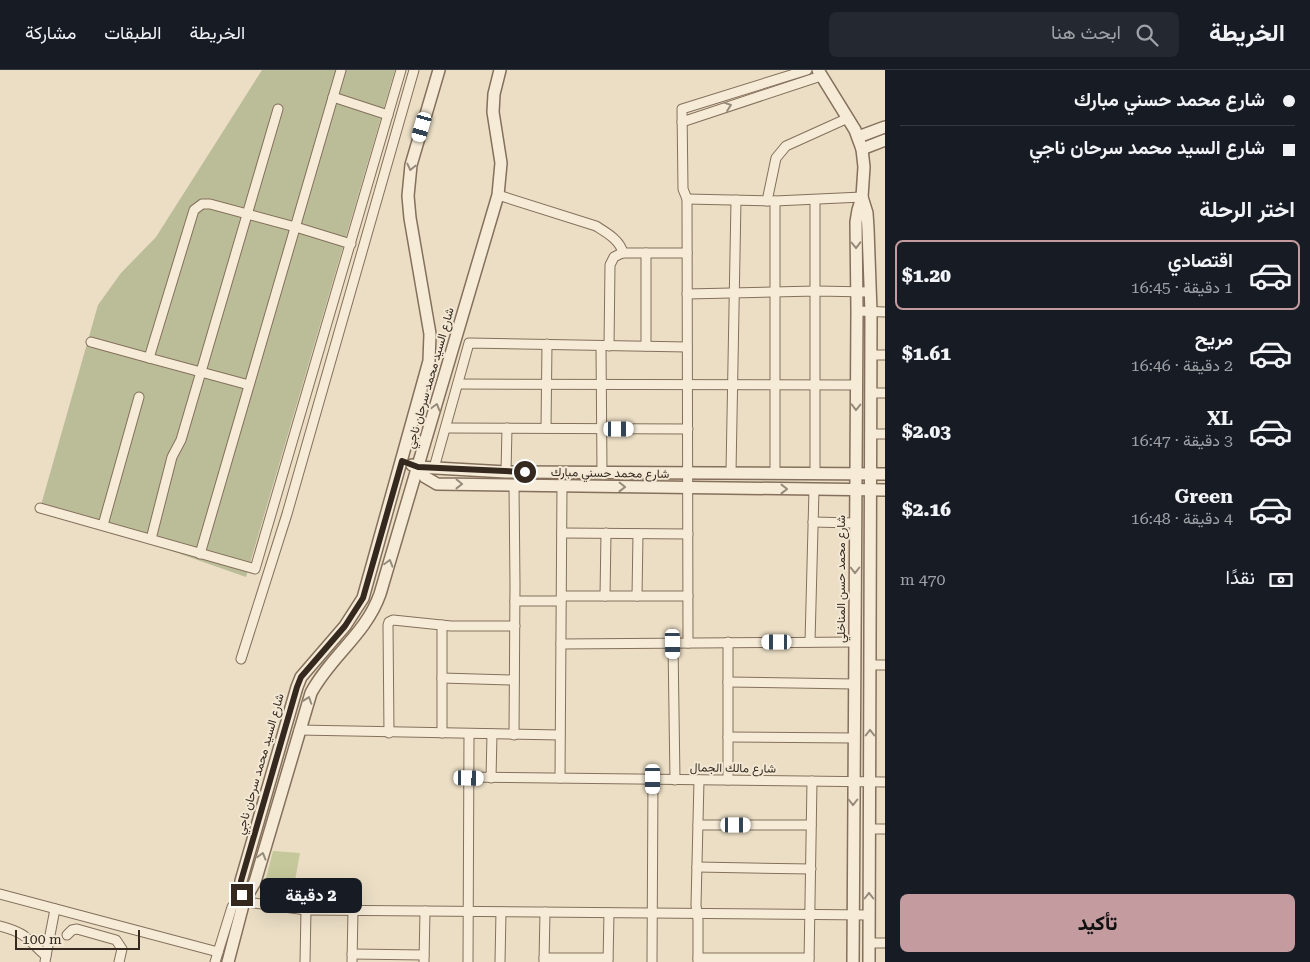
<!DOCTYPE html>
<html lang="ar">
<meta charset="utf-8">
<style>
:root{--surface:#171b24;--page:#242831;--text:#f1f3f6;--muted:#9ea1a6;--line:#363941;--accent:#c49ca0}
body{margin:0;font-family:"Roboto Serif",Vazirmatn,serif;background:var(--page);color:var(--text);direction:rtl;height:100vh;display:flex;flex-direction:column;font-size:19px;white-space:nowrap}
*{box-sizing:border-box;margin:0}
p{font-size:16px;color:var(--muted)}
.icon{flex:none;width:28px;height:28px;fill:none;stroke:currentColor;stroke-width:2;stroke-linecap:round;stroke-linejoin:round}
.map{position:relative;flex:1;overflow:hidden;direction:ltr}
.drawer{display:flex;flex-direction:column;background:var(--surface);width:425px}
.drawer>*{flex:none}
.hud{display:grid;align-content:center;height:110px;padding:0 15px;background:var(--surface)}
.scale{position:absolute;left:15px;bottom:12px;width:125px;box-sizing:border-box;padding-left:5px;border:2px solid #35291f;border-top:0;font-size:14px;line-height:18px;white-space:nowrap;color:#35291f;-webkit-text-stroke:4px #f3e8d4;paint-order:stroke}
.end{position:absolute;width:22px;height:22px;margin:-11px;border:6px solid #35291f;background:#fff;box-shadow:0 0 0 2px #fff}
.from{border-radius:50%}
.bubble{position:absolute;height:35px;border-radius:8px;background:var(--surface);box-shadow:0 5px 20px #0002;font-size:16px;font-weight:800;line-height:35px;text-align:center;direction:rtl}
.car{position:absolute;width:15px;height:30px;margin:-15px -8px;border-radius:6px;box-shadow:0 0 4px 1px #0007;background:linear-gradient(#fff 24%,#345 0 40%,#fff 0 76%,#345 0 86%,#fff 0)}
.hud b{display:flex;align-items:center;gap:18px;height:48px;font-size:19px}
.hud b+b{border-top:1px solid var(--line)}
.hud i{width:12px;height:12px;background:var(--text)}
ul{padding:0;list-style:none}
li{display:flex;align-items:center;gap:15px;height:70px;margin:0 10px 8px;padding:0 5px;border:2px solid transparent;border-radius:8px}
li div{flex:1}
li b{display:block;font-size:19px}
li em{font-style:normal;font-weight:800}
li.active{border-color:var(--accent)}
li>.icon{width:45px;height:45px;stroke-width:1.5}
h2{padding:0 15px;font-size:22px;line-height:60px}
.pay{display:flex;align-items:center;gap:12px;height:55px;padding:0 15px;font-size:19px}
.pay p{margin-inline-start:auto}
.cta{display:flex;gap:10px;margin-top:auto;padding:10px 15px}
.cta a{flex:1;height:58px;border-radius:8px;background:var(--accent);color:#111;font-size:20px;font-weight:800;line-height:58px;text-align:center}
header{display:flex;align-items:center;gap:30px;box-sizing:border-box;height:70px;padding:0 25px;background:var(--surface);border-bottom:1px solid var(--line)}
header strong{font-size:24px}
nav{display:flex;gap:28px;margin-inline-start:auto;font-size:18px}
.search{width:350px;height:45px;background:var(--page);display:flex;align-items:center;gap:12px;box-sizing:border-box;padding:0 18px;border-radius:8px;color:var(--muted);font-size:19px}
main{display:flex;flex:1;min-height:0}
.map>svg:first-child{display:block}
</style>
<header>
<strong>الخريطة</strong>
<div class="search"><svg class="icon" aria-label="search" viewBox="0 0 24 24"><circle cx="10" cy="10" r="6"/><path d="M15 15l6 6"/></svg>ابحث هنا</div>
<nav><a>الخريطة</a><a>الطبقات</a><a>مشاركة</a></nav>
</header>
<main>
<section class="drawer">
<div class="hud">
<b><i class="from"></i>شارع محمد حسني مبارك</b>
<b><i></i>شارع السيد محمد سرحان ناجي</b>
</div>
<h2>اختر الرحلة</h2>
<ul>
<li class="active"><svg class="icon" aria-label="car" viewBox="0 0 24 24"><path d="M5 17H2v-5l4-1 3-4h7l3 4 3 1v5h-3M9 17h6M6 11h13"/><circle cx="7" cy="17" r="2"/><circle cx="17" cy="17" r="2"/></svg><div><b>اقتصادي</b><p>1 دقيقة · 16:45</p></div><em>$1.20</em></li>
<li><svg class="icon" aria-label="car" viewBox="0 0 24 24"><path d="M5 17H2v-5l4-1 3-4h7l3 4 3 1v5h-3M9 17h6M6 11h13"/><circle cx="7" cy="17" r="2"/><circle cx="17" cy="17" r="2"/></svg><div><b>مريح</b><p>2 دقيقة · 16:46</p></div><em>$1.61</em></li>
<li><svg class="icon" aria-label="car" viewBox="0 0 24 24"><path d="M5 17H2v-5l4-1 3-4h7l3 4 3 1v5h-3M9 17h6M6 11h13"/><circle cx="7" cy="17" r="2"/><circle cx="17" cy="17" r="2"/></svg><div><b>XL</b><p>3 دقيقة · 16:47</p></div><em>$2.03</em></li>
<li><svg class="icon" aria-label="car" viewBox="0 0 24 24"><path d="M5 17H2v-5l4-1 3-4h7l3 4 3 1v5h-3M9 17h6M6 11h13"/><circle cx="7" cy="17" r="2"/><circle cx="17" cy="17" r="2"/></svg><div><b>Green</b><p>4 دقيقة · 16:48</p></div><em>$2.16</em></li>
</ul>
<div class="pay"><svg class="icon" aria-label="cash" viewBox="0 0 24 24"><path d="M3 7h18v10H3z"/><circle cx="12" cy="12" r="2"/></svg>نقدًا<p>470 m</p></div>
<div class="cta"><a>تأكيد</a></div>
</section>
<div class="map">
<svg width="885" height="892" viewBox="0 0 885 892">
<rect width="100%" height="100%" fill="#ebdec5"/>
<!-- green -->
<polygon fill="#c4c89a" points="273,781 300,783 291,832 262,824"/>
<!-- cemetery -->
<polygon fill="#babd98" points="262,0 395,0 246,507 41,435 98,235 121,203 156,167"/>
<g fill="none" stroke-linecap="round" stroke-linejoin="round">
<defs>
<g id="minor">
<polyline points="333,27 388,45"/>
<polyline points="682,52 821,6"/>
<path d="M498 125 596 156C607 163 620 170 623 183"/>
<polyline points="687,129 775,131 862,127"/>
<polyline points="815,130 815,403"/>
<polyline points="767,131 776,88 786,76 848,48"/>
<polyline points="646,183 646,276"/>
<polyline points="687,224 816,221 870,222"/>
<polyline points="857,241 885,242"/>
<polyline points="91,272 149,288 194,140 202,134 210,134 299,158 351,174"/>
<polyline points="601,276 602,402"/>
<polyline points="609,276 610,195 614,187 622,183 687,183"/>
<polyline points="871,285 885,285"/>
<polyline points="149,288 249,315"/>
<polyline points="458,314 857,315"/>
<polyline points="871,323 885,323"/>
<polyline points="446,358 688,359"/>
<polyline points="546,358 547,274"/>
<polyline points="871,364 885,364"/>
<polyline points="434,398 469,273 687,277"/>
<polyline points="506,402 507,358"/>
<polyline points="731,402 736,130"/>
<polyline points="775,403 775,131"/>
<polyline points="514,415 515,515 514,665"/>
<polyline points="40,438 255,499 401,0"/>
<polyline points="813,452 855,453"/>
<polyline points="103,455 139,327"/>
<polyline points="562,463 688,464"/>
<polyline points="151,469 172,387 181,370 278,39"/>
<polyline points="200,484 341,0"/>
<polyline points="562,526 688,526"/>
<polyline points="605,526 606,463"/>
<polyline points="637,526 638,464"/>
<polyline points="515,531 561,531"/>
<polyline points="442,555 442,663"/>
<polyline points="728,572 728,710"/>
<polyline points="810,572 814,419"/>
<polyline points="688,573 687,129 683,119 682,39 807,0"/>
<polyline points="561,574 854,572"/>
<polyline points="673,574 675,710"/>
<polyline points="241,589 287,444 414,0"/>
<polyline points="870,595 885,595"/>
<polyline points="442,608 514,610"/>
<polyline points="728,612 854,614"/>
<polyline points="299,660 560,665"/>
<polyline points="389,663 388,555 389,552 393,550 451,556 515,556"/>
<polyline points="728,667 853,668"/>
<polyline points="460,707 885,712"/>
<polyline points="491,708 492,664"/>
<polyline points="560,708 562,415"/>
<polyline points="698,755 811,755"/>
<polyline points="869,759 885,759"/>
<polyline points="697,797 811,799"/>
<polyline points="0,824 218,882"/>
<path d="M0 856C27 863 27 869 46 886L45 892"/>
<polyline points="67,865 72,860 77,859 116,870 122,879 119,892"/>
<polyline points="869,873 885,873"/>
<polyline points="352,884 424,885"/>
<polyline points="46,886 55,839"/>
<polyline points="544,888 608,888"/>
<polyline points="698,888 809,888"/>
<polyline points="215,892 232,837 239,831 306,840 869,845"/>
<polyline points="305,892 306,840"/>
<polyline points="352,892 353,841"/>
<polyline points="424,892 425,841"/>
<polyline points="468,892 469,664"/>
<polyline points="500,892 501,842"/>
<polyline points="544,892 545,842"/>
<polyline points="608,892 609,843"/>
<polyline points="652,892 653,709"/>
<polyline points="698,892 698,850 696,835 699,710"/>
<polyline points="809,892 812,711"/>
</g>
<g id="tertiary">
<polyline points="818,0 855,60 862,79 864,97 862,127 867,143 868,159 871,242 869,892"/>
<polyline points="858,67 885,57"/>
<polyline points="862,79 885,70"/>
<polyline points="412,395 418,397 506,402 885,404"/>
<polyline points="418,397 425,407 437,414 885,420"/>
<polyline points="244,831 241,818 241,811 297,617 301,607 345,556 363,528 429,291 430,264 410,148 408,126 411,95 439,0"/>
<path d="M228 892 244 831 255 812 311 623C330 587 366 564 380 524L498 125 501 93 493 42 494 24 500 0"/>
<polyline points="853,892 857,241 856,152 858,140 862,127"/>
</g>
</defs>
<!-- minor casing -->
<use href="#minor" stroke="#84705c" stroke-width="11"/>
<!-- tertiary casing -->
<use href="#tertiary" stroke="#84705c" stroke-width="14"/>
<!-- minor -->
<use href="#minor" stroke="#f6ebd7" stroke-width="9"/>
<!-- tertiary -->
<use href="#tertiary" stroke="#f6ebd7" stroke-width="11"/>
</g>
<!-- one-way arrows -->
<defs><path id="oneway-chevron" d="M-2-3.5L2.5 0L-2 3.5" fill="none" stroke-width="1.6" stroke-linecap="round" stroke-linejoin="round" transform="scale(1.25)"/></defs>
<g stroke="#968a7b">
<use href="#oneway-chevron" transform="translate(728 36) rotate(-19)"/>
<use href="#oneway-chevron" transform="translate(411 97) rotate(103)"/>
<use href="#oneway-chevron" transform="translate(856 175) rotate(89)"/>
<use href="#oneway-chevron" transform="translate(436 337) rotate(-74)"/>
<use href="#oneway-chevron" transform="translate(856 337) rotate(91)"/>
<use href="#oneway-chevron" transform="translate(459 414) rotate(1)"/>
<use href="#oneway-chevron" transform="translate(622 417) rotate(1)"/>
<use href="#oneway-chevron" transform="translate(784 419)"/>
<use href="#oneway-chevron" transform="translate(389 493) rotate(-74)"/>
<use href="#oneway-chevron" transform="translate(855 500) rotate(90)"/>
<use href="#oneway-chevron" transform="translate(308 630) rotate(-71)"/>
<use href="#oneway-chevron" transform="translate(870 663) rotate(-90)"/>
<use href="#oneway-chevron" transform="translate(853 732) rotate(90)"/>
<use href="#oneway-chevron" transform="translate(262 786) rotate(-74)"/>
<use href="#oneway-chevron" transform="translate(869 826) rotate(-90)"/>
</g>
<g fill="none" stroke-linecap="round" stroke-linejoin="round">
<!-- route -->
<polyline stroke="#35291f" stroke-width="6" points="242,825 241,811 297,617 301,607 345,556 363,528 402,391 418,397 525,402"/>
</g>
<g text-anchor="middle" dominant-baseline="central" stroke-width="4" stroke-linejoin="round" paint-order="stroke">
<!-- street labels -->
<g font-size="12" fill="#35291f" stroke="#f3e8d4">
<text transform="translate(430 308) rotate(-74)">شارع السيد محمد سرحان ناجي</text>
<text transform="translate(610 403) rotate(1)">شارع محمد حسني مبارك</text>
<text transform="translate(841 509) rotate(-90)">شارع محمد حسن المناخلي</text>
<text transform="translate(260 694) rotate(-74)">شارع السيد محمد سرحان ناجي</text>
<text transform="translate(733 698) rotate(1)">شارع مالك الجمال</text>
</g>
</g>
</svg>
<div class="scale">100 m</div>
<i class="end from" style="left:525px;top:402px"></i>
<i class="end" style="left:242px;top:825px"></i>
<div class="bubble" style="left:260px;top:808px;width:102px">2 دقيقة</div>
<i class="car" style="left:422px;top:57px;rotate:196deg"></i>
<i class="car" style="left:619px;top:359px;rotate:90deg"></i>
<i class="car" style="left:777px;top:572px;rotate:270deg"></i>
<i class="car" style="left:673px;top:574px;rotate:179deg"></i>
<i class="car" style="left:469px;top:708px;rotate:91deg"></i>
<i class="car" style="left:653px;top:709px;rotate:180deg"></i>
<i class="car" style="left:736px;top:755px;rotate:90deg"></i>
</div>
</main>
